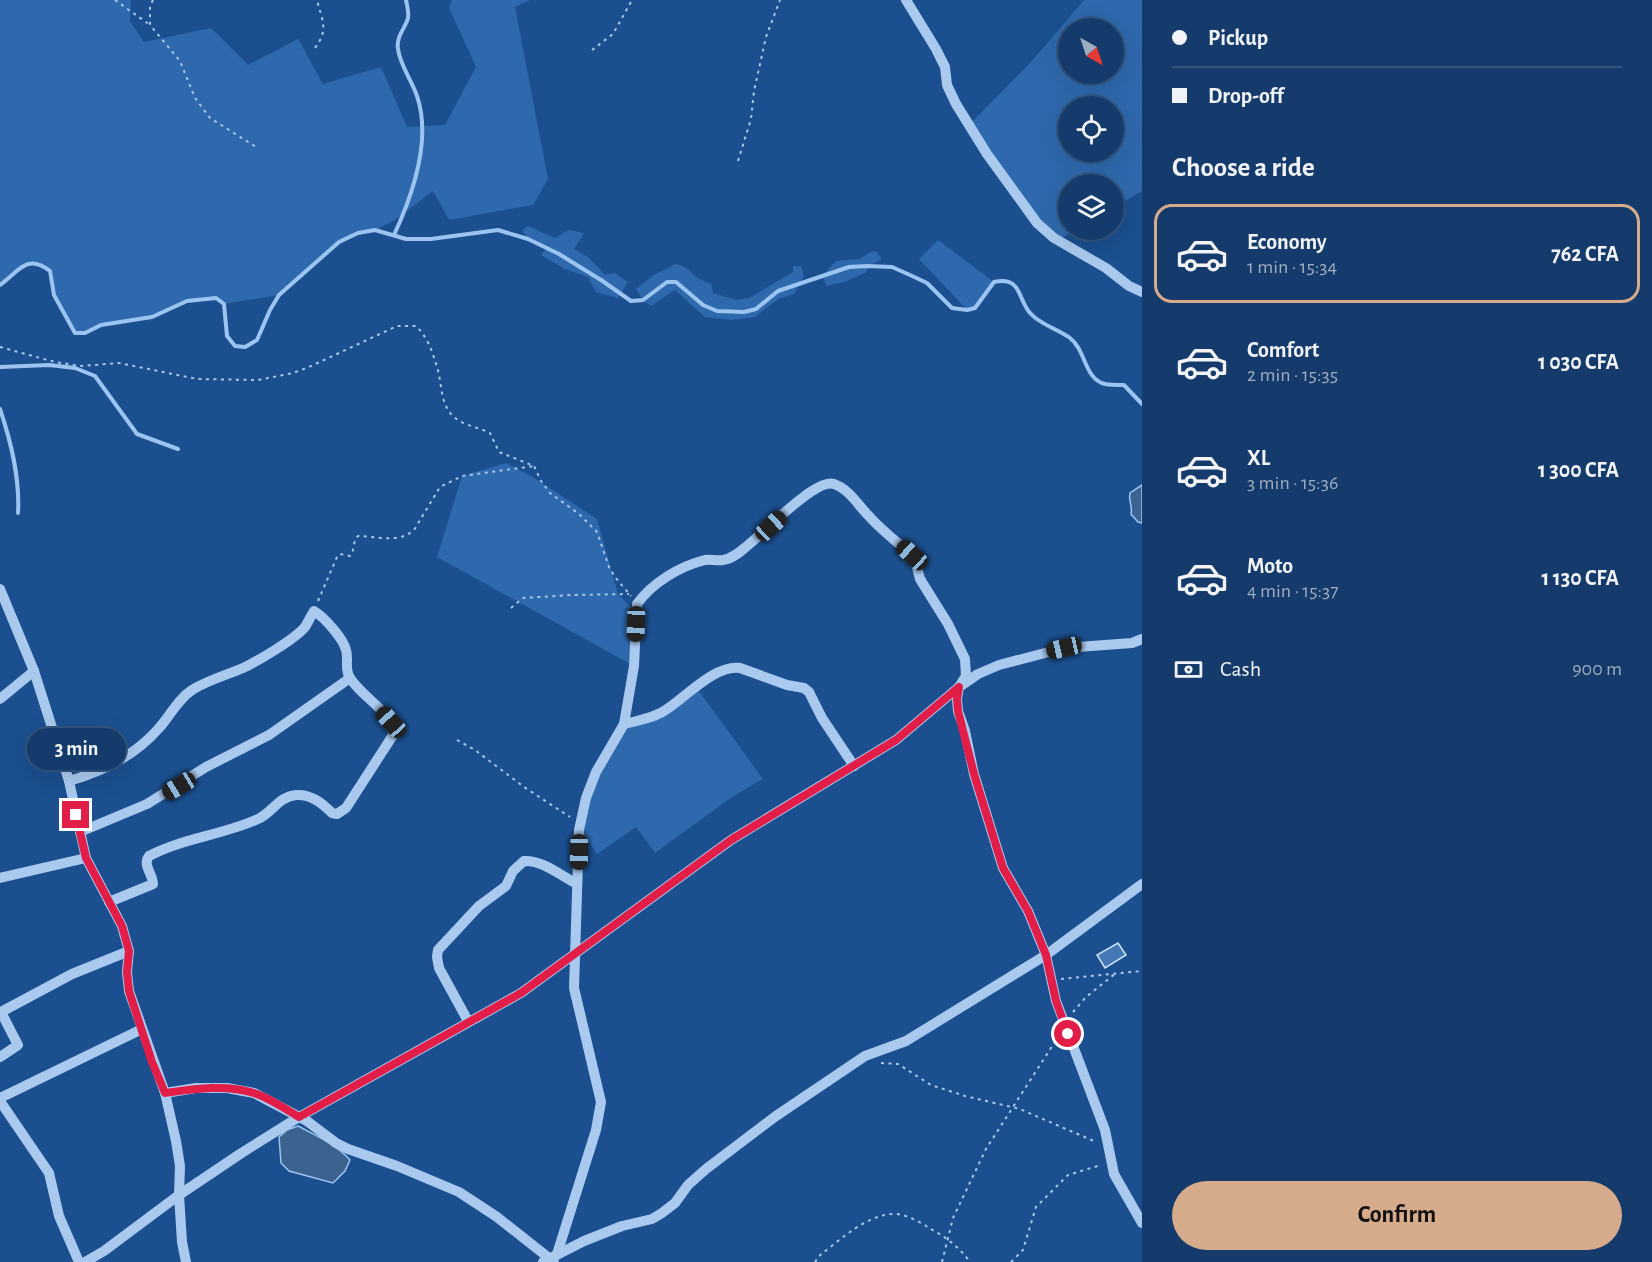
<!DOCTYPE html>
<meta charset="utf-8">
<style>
:root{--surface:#143b6b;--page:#214673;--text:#f1f3f6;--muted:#9dadc1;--line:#33557e;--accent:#d6ab8b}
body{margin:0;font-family:"Alegreya Sans",sans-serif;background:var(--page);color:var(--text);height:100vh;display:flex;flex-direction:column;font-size:22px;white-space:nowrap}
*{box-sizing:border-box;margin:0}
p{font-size:20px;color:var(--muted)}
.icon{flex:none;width:33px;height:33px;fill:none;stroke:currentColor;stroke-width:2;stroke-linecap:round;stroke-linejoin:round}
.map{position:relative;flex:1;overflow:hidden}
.sheet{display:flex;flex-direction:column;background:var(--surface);width:510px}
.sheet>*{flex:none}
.guide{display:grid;align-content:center;height:132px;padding:0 30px;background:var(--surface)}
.needle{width:39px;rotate:141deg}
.buttons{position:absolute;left:1058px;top:18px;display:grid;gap:12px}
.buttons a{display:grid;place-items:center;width:66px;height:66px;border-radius:50%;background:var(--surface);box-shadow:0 6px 24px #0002,0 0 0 2px var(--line);font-size:30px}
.end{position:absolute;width:27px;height:27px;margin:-14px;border:8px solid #e11d48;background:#fff;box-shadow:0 0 0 3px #fff}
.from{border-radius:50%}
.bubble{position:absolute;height:42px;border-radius:21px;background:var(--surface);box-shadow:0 6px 24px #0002,0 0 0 2px var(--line);font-size:20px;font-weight:700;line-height:42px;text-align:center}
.car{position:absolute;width:18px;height:36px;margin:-18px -9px;border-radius:8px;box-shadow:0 0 4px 2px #0007;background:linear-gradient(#222 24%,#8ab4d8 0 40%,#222 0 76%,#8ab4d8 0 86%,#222 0)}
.guide b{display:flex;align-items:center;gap:21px;height:57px;font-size:22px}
.guide b+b{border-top:2px solid var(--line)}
.guide i{width:15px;height:15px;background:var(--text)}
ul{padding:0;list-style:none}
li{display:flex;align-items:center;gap:18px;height:99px;margin:0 12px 9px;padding:0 18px;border:3px solid transparent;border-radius:18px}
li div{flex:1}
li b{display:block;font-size:22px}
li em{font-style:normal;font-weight:700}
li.current{border-color:var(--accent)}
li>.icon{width:54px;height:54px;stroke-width:1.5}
h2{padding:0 30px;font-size:27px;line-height:72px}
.pay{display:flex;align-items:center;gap:15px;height:66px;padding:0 30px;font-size:22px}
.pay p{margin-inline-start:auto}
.button{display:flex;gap:12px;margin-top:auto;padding:12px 30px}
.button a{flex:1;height:69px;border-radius:36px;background:var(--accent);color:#111;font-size:24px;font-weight:700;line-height:69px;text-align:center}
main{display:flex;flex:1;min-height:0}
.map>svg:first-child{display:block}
</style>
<main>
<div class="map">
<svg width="1142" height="1262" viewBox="0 0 1142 1262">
<rect width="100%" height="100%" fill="#1b4f8f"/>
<!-- green -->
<g fill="#2e69ad" fill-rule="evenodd">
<path d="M0 0H131L130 21 144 42 211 28 248 65 298 39 323 84 381 67 407 127 445 125 476 67 449 8 452 0H530L515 7 548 179 533 205 449 220 433 191 395 220 375 230 358 233 339 242 279 295 224 304 216 298 187 301 152 317 101 325 85 333H75L54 295 50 272C27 252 19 271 0 285Z"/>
<path d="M1084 0H1142V191L1113 208V184H1068V230H1076L1062 238 1045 230 971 123 1031 62ZM1068 28H1113V74H1068ZM1068 106H1113V152H1068Z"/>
<polygon points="528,226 555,238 569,230 584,233 574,249 588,257 605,275 615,273 628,282 618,298 596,292 588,277 565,269 541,255 546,248 528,239 522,230"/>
<polygon points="938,240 994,282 975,308 967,310 919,259"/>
<polygon points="872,251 877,252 882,259 868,266 867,272 847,281 827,286 822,276 836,261 860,259"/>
<path d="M676 264C694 268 691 279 711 283L713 293 736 300 749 298 793 272V266H801L804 276 794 294 778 299 755 317 732 320 705 317 675 290 651 306 643 300 636 289 654 275Z"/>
<polygon points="506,463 531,476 597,519 618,594 633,609 632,665 437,557 462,476"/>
<polygon points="696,687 763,779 732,797 655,853 636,827 597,854 580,829 596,774 620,730"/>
</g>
<!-- water -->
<g fill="#3c6290" stroke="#9cc4f0" stroke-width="1.5">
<path d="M1142 485V523L1138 522 1131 514C1133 506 1128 501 1130 493Z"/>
<path d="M298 1126C315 1135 337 1145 350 1160L345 1171 333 1183 289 1171 281 1163 279 1137 287 1130Z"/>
</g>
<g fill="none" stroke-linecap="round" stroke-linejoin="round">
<!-- stream -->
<g stroke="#9cc4f0" stroke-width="4">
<path d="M394 235C413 194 432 140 417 96 412 81 400 65 398 49 396 36 405 29 408 18 409 13 407 5 406 0"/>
<path d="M0 285C19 271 27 253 50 271L54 295 75 333H85L101 325 152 317 187 301 216 298 224 304 227 336 235 346 245 347 257 340 270 310 279 295 339 242 358 233 375 230 406 239H431L498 230 528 239 559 254 601 280 631 301 643 300 667 282H676L703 305 717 311 744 312 756 309 778 291 849 267 867 266 892 267 910 275 927 283 952 308 967 310 975 308 994 282C1023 276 1017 300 1031 314 1041 325 1058 329 1070 338 1086 350 1084 379 1105 384 1111 385 1118 385 1124 385L1142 404"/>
<polyline points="0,367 49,365 75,368 95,376 137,434 178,449"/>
<path d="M0 409C11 442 20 477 18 513"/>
</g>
</g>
<!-- building -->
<polygon fill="#4478b7" stroke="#cfe3fa" stroke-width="1.5" points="1118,943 1126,955 1105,968 1097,955"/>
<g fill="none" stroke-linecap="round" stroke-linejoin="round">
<!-- path -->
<g stroke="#a9c9ee" stroke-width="2" stroke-dasharray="3 4.5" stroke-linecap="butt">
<polyline points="115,0 150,25"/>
<polyline points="153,0 150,6 150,25 180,61 195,98 210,118 256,147"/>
<path d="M315 48C329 30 322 20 317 0"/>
<polyline points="592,50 613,34 632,0"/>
<polyline points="738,161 751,119 754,91 766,37 780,0"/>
<path d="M0 347 55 362 81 366 119 363 197 379 258 380 293 373 309 367 397 326H416C427 336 433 353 437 367 442 382 440 403 452 415 461 425 478 427 490 433L499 452 534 466 541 481 550 493 579 514 597 532 609 567 615 577 631 596"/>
<path d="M318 601 337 557 340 554 350 556C355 551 352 542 358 536 377 536 398 544 414 530L440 487 462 476 534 466"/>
<polyline points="511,608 523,598 572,595 629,594"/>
<polyline points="457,740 475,750 524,787 570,817"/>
<polyline points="1061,979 1142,971"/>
<polyline points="1073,1012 1086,997 1116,973"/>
<polyline points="881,1063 898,1064 931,1085 965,1096 1020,1109 1096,1142"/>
<path d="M815 1262 819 1256C840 1240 868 1213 896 1214 909 1215 921 1223 931 1229 947 1238 959 1247 970 1262"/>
<polyline points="942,1262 953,1218 986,1149 1058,1037"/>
<polyline points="1011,1262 1023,1250 1036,1207 1068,1175 1101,1165"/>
</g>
<!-- minor -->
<g stroke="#a9c9ee" stroke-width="10">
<polyline points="906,0 936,49 945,67 947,85 956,104 987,154 1037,223 1054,238 1106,268 1129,286 1142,292"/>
<polyline points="0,589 34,671 69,781 86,858 122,926 129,951 127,972 129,991 165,1093 176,1141 180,1166 179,1195 182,1242 186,1262"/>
<polyline points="0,699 34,671"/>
<path d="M624 724C637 721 653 718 664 711 684 699 715 664 740 668L787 685 804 688 809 692 822 718 854 766"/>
<path d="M69 781C104 771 135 756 159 728 170 716 178 699 192 690 208 680 227 675 243 668 258 661 295 639 305 627 308 622 311 616 314 611 324 617 343 638 346 650 349 659 344 669 350 678 362 697 388 709 395 732L346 808 337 814 332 813C322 803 311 794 296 795 278 797 272 813 258 819 223 835 183 838 149 856 142 865 153 874 153 884L109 902"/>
<polyline points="80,832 147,804 206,767 269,735 350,678"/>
<polyline points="0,878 86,858"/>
<path d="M468 1021 439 968 437 957 438 950 479 906 506 886 513 871 524 861C543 860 561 876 577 884"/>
<polyline points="0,1057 18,1045 1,1012 72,974 129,951"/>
<polyline points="165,1093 196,1088 227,1088 254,1093 307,1121 336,1143 348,1149 397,1166 459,1192 497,1217 554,1262"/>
<polyline points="0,1098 142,1029"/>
<polyline points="0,1101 49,1173 59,1216 79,1262"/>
<path d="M557 1254 596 1130 601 1102 574 988 579 830 586 798 596 772 624 724 634 666 637 604C652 583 680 566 705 560 711 559 717 561 723 560 732 559 740 552 747 546 763 534 815 478 834 484 849 489 858 505 868 515 881 530 897 542 912 555L915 560 920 579 948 624 965 659 966 676 959 687 957 699 958 711 965 731 974 774 1003 868 1028 911 1046 955 1056 1001 1105 1130 1114 1174 1142 1223"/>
<polyline points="85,1262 104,1251 179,1195 240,1154 299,1117 521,993 731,840 896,740 959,687 978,674 999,665 1064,648 1132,643 1142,639"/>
<polyline points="543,1262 584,1241 622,1226 652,1219 662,1213 675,1203 688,1185 706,1169 776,1116 865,1056 906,1041 1046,955 1142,884"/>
</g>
</g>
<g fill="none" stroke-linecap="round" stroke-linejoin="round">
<!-- route -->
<path stroke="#e11d48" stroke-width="8" d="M76 815 86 858 122 926 129 951 127 972 129 991 152 1062 165 1093C194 1089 225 1084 254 1093 270 1098 285 1109 299 1117L521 993 731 840 896 740 959 687 957 699 958 711 974 774 1003 868 1028 911 1046 955 1056 1001 1068 1034"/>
</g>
</svg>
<div class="buttons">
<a><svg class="needle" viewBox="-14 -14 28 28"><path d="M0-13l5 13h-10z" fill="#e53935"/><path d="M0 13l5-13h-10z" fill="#9dadc1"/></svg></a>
<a><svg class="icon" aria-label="locate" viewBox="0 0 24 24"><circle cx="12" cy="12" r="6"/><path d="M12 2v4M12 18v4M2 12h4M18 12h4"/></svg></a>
<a><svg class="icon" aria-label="layers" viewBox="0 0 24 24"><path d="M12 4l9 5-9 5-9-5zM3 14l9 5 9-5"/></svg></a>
</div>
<i class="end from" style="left:1068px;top:1034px"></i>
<i class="end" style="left:76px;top:815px"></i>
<div class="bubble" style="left:27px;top:728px;width:99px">3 min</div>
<i class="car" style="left:771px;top:526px;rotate:47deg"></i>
<i class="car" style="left:912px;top:555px;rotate:312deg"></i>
<i class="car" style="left:636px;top:624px;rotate:182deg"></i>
<i class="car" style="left:1064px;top:648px;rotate:257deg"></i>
<i class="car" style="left:391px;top:722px;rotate:318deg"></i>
<i class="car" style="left:179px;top:786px;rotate:239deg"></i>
<i class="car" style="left:579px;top:852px;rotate:181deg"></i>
</div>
<section class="sheet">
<div class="guide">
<b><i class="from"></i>Pickup</b>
<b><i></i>Drop-off</b>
</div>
<h2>Choose a ride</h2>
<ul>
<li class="current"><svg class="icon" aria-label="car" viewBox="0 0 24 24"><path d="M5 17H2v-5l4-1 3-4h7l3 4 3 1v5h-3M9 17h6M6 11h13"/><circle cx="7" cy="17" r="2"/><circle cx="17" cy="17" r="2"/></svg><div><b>Economy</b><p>1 min · 15:34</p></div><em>762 CFA</em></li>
<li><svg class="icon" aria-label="car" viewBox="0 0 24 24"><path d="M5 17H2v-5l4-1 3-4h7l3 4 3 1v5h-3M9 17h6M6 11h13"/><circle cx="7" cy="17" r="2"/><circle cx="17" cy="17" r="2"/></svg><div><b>Comfort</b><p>2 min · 15:35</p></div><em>1 030 CFA</em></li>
<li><svg class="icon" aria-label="car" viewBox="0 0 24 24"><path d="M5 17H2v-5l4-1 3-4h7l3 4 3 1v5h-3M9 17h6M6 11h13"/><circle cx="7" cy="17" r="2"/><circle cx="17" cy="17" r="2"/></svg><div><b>XL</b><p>3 min · 15:36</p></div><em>1 300 CFA</em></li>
<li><svg class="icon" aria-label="car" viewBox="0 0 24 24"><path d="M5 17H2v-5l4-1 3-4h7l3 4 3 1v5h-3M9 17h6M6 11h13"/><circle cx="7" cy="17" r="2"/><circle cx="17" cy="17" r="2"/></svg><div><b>Moto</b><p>4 min · 15:37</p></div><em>1 130 CFA</em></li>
</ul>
<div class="pay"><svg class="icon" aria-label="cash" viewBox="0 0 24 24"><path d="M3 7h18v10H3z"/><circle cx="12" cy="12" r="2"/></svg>Cash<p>900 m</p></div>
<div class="button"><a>Confirm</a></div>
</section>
</main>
